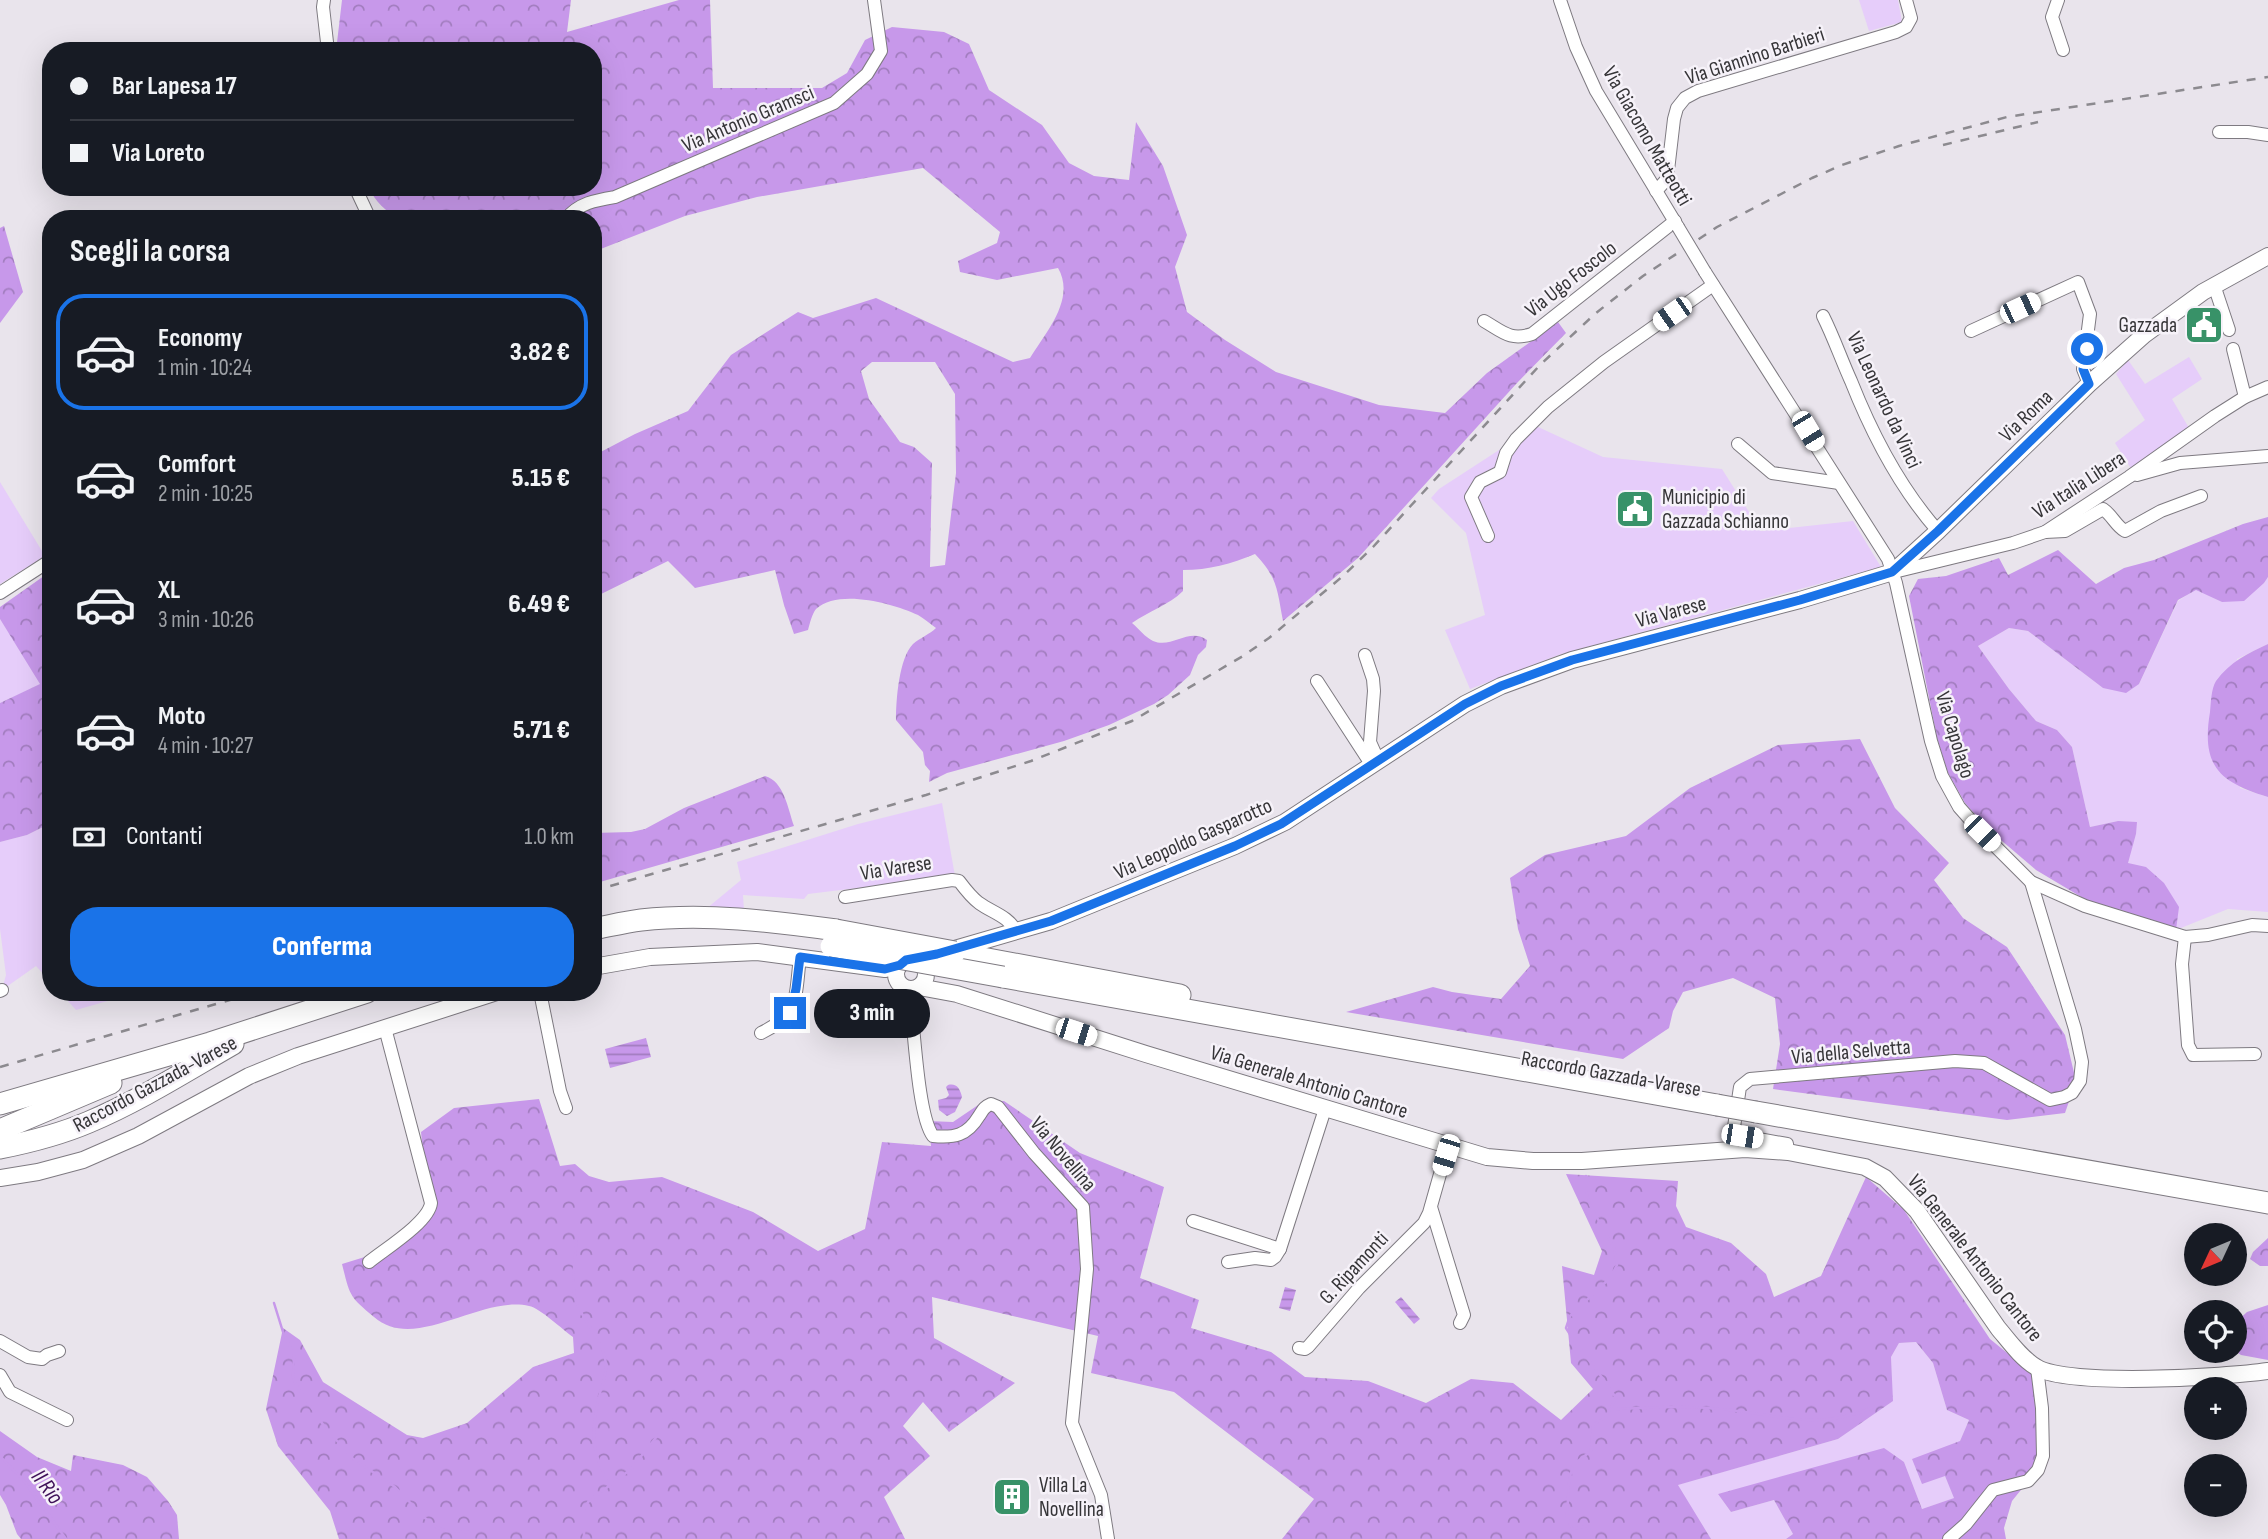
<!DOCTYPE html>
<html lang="it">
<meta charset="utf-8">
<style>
:root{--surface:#171b24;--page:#20242c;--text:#f1f3f6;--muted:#9ea1a6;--line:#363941;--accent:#1a73e8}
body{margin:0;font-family:"Sofia Sans Condensed",sans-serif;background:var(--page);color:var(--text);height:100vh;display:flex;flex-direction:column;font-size:26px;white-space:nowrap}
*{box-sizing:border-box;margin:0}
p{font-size:23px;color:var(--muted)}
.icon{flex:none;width:38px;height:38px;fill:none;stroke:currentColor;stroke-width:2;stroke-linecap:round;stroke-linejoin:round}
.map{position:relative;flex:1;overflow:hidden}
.details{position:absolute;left:42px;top:210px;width:560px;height:791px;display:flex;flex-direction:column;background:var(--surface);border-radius:28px;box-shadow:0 7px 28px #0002}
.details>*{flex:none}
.guide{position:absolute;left:42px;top:42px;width:560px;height:154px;border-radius:28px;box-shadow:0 7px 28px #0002;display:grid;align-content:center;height:154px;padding:0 28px;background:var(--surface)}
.needle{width:46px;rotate:226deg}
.tools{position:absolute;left:2184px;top:1223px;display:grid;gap:14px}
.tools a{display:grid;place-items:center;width:63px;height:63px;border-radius:50%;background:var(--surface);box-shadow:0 7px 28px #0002;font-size:35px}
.end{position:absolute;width:32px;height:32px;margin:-16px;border:9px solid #1a73e8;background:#fff;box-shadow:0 0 0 4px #fff}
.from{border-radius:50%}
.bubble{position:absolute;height:49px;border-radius:24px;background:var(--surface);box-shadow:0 7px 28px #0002;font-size:23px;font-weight:800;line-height:49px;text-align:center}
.car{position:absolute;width:21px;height:42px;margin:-21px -10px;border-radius:9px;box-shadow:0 0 5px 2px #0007;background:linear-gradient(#fff 24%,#345 0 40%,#fff 0 76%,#345 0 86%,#fff 0)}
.guide b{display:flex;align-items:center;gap:24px;height:66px;font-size:26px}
.guide b+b{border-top:2px solid var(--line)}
.guide i{width:18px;height:18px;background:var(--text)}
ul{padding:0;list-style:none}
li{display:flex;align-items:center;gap:21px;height:116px;margin:0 14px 10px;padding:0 14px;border:4px solid transparent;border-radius:28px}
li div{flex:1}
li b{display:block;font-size:26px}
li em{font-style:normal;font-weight:800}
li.on{border-color:var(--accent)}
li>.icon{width:63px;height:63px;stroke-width:1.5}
h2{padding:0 28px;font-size:32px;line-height:84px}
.pay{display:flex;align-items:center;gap:18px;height:77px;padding:0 28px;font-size:26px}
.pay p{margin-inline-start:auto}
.primary-button{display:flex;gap:14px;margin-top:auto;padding:14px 28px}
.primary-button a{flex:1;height:80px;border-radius:28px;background:var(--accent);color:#fff;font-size:28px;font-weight:800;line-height:80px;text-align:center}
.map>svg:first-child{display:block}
</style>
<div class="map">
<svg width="2268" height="1539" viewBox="0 0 2268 1539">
<defs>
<pattern id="forest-crowns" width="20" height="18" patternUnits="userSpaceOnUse" patternTransform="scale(1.75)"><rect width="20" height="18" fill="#c798ea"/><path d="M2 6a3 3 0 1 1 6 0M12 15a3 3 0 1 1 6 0" fill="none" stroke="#a27dbf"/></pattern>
<pattern id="water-rules" width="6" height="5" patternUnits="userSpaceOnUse" patternTransform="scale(1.75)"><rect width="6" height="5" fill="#c798ea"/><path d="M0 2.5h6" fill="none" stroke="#a27dbf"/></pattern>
</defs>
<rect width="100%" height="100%" fill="#e9e4ec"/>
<!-- green -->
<g fill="#e6cdfa">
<polygon points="1859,0 1898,0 1902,22 1869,31"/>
<polygon points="2189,357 2202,379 2172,399 2189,428 2132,470 2115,443 2145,420 2116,374 2128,360 2145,384"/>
<polygon points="1536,426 1603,457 1722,469 1761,531 1853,521 1881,567 1561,654 1470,689 1445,630 1485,615 1466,533 1431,498 1439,489"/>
<polygon points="0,482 45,556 0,584"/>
<polygon points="2268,577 2268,644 2237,659 2240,788 2268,797 2268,912 2228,909 2176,930 2127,863 2136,834 2118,821 2090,827 2072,747 2057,730 2036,721 2009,689 1978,646 2009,628 2028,631 2103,688 2139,684 2178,601 2196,589 2222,602 2264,583"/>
<polygon points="0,619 41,684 0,703"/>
<polygon points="942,803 955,876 808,894 804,899 743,895 744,911 706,909 741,880 737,862 858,824"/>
<polygon points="51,823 51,982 36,966 2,990 6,975 0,929 0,842 27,835"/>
<polygon points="60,992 139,992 76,1010"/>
<polygon points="1916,1342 1933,1363 1947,1410 1969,1420 1945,1476 1955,1498 1922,1509 1904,1462 1718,1494 1731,1512 1774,1500 1793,1534 1786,1539 1711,1539 1677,1485 1838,1439 1892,1401 1891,1357 1899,1343"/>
</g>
<!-- forest -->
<g fill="url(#forest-crowns)" fill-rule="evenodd">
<path d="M342 0H571L567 32 679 0H710L713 88H822L847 73 865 40 892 27 944 32 969 44 989 90 1042 125 1069 163 1094 176 1129 180 1136 122 1163 166 1187 235 1175 267 1187 312 1225 340 1276 372 1379 405 1445 413 1487 373 1558 322 1566 333 1517 383 1358 558 1283 621C1277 590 1278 578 1255 554 1231 564 1209 570 1183 570V591C1169 605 1149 611 1132 623 1139 629 1145 637 1153 641 1172 649 1189 627 1207 640L1206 647 1198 655 1190 675 1168 695 1154 704 1109 725 1064 741 947 773 929 782 930 771 925 765 923 752 896 720C896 700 899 658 913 644 920 638 930 634 936 628 930 624 925 619 918 615 894 604 839 588 816 609 812 614 810 623 808 630L794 634 784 605 775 570 695 588 668 561 593 598V456L635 434 688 411 731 355 798 312 813 318 876 298 1013 362 1030 358C1046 332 1076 299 1058 268L997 280 960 272 958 261 997 243 1000 232 923 168 757 197 685 216 593 252V219H399C387 212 374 201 369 187H593V51H336ZM872 362H935L955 394 956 473 945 565 930 567 932 463 914 447 900 442 869 399 861 371Z"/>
<polygon points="4,226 23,292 0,323 0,228"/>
<polygon points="2268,517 2268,577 2264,583 2244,601 2222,602 2196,590 2178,600 2139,684 2126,693 2103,688 2028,631 2009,628 1978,646 2009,689 2036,721 2057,730 2072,747 2090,827 2118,821 2137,822 2136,834 2128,863 2146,867 2164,883 2179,907 2176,930 2088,901 2036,870 1988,829 1965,803 1948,773 1937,738 1909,596 1918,579 1946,576 1999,558 2008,575 2058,550 2096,584 2124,568 2154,560 2243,524"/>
<polygon points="51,571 51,823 27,835 0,842 0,703 40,684 0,619 0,607"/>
<path d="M2268 644V797C2219 782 2201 766 2210 712 2211 703 2211 689 2216 681 2230 662 2248 653 2268 644Z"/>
<polygon points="1860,739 1895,808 1949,863 1934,880 1963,918 2007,947 2065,1035 2076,1081 2065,1113 2007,1120 1773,1089 1780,1044 1775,998 1733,978 1683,992 1673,1011 1669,1028 1623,1059 1346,1012 1433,987 1452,992 1501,999 1530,966 1518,929 1510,878 1545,855 1626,836 1690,788 1778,745"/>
<path d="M765 776C784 781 788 809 794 826L593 884V833L631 832 645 829 684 808Z"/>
<path d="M539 1099 560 1166 575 1164 589 1176 609 1182 662 1177 753 1212 818 1251 865 1229 882 1142 931 1146 928 1121 953 1122 984 1101H1004L1080 1153 1164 1187 1140 1278 1199 1300 1191 1328 1271 1352 1305 1377 1368 1381 1426 1403 1471 1379 1513 1383 1561 1420 1593 1389 1571 1363 1562 1266 1594 1275 1602 1251 1566 1174 1678 1181 1676 1206 1686 1227 1731 1243 1766 1274 1774 1297 1821 1276 1866 1177 1904 1210 1990 1339 2044 1383 2045 1460 2012 1501 2004 1528 2006 1539H1786L1793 1534 1774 1500 1731 1512 1718 1494 1884 1448 1904 1462 1922 1509 1954 1498 1945 1476 1922 1484 1912 1459 1960 1441 1969 1420 1947 1410 1933 1363 1916 1342 1899 1343 1891 1357 1893 1401 1838 1439 1678 1485 1711 1539H1282L1314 1499 1174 1392 1091 1373 1098 1336 932 1297 934 1338 1015 1383 949 1432 923 1402 903 1426 930 1456 884 1497 905 1539H339L330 1511 278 1446 266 1409 283 1328 300 1340 323 1382 407 1435 423 1438 467 1423 533 1367 574 1353 573 1337C563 1330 540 1308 529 1306 480 1295 415 1353 374 1317 349 1296 350 1296 342 1264L397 1247 428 1205 421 1132 454 1108Z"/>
<polygon points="2268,1238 2268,1266 2260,1266 2250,1259 2253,1252"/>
<polygon points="2268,1305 2268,1360 2241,1355 2235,1351 2235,1323 2247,1312"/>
<polygon points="0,1431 37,1457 71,1471 73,1455 123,1465 147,1477 168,1501 177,1515 179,1539 21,1539 17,1534 6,1505 0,1495"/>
</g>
<!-- water -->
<g fill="url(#water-rules)">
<polygon points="646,1038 651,1057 610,1068 605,1049"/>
<path d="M948 1085C957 1083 960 1089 962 1097L955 1112 947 1116 939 1110 938 1100 946 1098 949 1095 946 1087Z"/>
<polygon points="1285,1287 1296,1290 1290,1311 1279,1308"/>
<polygon points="1401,1297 1420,1319 1414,1324 1395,1302"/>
</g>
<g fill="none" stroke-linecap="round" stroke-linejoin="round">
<!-- stream -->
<g stroke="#c798ea" stroke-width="2.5">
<path d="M1586 1176V1191L1590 1205 1614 1248 1617 1265 1610 1278 1570 1316 1566 1328C1581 1353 1601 1373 1616 1398L1606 1417 1593 1425 1591 1451 1573 1465 1569 1481 1567 1516 1572 1529 1587 1526 1591 1532 1592 1539"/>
<path d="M577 1236C576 1255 570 1282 576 1301 583 1322 604 1341 606 1365 607 1374 601 1387 599 1397 590 1435 592 1451 609 1486"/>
<polyline points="274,1303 283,1332 294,1355 293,1377 296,1385 324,1426 352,1458 395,1487 425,1518 436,1527 447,1531 469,1532 474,1539"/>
<path d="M1611 1409C1647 1408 1684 1405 1720 1409 1778 1414 1816 1432 1874 1407"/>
<polyline points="0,1456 24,1481 66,1539"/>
<polyline points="584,1539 584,1510 588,1502 631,1469 692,1392 715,1370"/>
</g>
<defs>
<g id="street">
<polyline points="324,0 323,7 328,51"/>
<polyline points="1560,0 1576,47 1596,91 1678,227"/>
<polyline points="2058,0 2052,17 2063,50"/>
<polyline points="2219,132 2248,132 2268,135"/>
<polyline points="355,187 370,219"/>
<polyline points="1656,191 1667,179 1674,119 1677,108 1685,98 1698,91 1896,32 1906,27 1911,18 1906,0"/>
<path d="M566 219C578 203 597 200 615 197L834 103 867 74 881 51 874 0"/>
<polyline points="1705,272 1888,559 1896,583 1931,741 1942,776 1959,807 1982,833 2031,882 2085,906 2185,937 2208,935 2252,925 2268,926"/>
<polyline points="2214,285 2229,330"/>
<path d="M1823 316C1834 338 1841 359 1851 381 1872 434 1900 488 1938 531"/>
<path d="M1484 321C1503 332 1510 341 1532 334L1675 221"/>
<polyline points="1971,331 2078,282 2090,314 2083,369 2089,384"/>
<polyline points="2233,349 2245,397"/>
<polyline points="1738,444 1772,473 1839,483"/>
<polyline points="2137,475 2180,463 2268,456"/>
<path d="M2045 532 2065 531 2103 509C2112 515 2116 526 2125 531L2161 511 2201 496"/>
<polyline points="1488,536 1471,497 1480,482 1500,472 1506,453 1516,439 1548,407 1604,362 1713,285"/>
<polyline points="1894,572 2013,543 2045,532 2129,477 2215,416 2245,397 2268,387"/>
<polyline points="0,593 51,560"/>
<polyline points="1365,655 1373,679 1374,691 1370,742 1378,760"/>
<polyline points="1317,681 1371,764"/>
<path d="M845 897 952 880 959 881C965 889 971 897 979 903 993 913 1008 916 1016 931"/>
<polyline points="2185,937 2182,964 2188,1045 2193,1055 2255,1054"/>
<path d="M909 989C914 1020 917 1115 933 1136 954 1138 967 1136 979 1116 983 1110 984 1107 991 1104L998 1107 1034 1153 1083 1207 1087 1269 1072 1423 1101 1495 1108 1539"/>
<polyline points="0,991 2,990"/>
<polyline points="540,992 560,1091 566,1108"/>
<path d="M761 1033C800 1014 795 997 800 957"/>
<polyline points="1788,1152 1787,1144 1742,1136 1734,1127 1740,1087 1750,1079 1955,1061 1984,1063 2050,1100 2064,1097 2072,1093 2080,1081 2082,1062 2075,1029 2031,882"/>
<polyline points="1431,1207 1464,1315 1460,1323"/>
<polyline points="1193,1221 1280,1249 1325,1109"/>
<path d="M369 1262C385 1249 429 1222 431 1203L385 1028"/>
<polyline points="1228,1262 1255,1258 1271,1260 1275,1257 1280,1249"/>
<polyline points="0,1341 28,1357 42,1359 47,1355 59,1351"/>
<polyline points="1299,1348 1305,1349 1308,1347 1359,1288 1424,1223 1429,1213 1448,1146"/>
<polyline points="0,1375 10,1392 67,1420"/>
<polyline points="1949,1539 1966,1524 1993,1490 2028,1481 2038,1470 2043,1456 2042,1408 2037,1368"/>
</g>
<g id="secondary">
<polyline points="948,951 1051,921 1235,846 1285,822 1465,704 1501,686 1572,660 1800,600 1893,572 1938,531 2089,384 2144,335 2203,292 2268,256"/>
<circle cx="911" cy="974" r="15"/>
<polyline points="593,967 650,957 757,952 885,969 900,965"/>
<path d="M919 987 957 994 1146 1054 1487 1157 1533 1161H1582L1745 1149 1788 1152 1865 1167 1885 1178 1917 1211 1998 1328C2009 1341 2021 1358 2036 1367 2066 1387 2228 1377 2268 1371"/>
<polyline points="0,1178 38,1172 83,1160 138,1136 249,1076 298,1056 497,992"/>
</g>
<g id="highway">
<path d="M593 929C609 926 625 922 641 920 706 913 771 921 836 930"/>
<polyline points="955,952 1003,977 1717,1105"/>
<polyline points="977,957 1180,995"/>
<polyline points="0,1104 210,1043 367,992"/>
<polyline points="1756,1112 2268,1203"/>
<polyline points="0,1130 111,1083"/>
<path d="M0 1148C30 1142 61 1134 89 1122 139 1101 186 1071 233 1044"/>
</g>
</defs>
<!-- street casing -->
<use href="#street" stroke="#7e7a81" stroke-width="14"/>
<!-- secondary casing -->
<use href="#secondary" stroke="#7e7a81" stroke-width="18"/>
<!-- highway casing -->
<use href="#highway" stroke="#7e7a81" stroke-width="23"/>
<!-- street -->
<use href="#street" stroke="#fff" stroke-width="12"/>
<!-- secondary -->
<use href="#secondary" stroke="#fff" stroke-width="16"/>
<!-- highway -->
<use href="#highway" stroke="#fff" stroke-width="21"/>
<!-- rail -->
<g stroke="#8c8a8f" stroke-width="2.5" stroke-dasharray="9 9" stroke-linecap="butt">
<polyline points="1943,145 2038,122"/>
<polyline points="593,891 926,795 1031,761 1132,721 1243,656 1269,638 1343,576 1373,547 1540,365 1596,313 1643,276 1717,227 1812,178 1842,165 1899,146 2007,117 2268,77"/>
<polyline points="0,1067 257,992"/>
</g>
<defs>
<polyline id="street-bridge" points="1678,227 1705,272"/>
<g id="highway-bridge">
<polyline points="836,930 955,952"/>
<polyline points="831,946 1003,977"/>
<polyline points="1717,1105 1756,1112"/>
</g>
</defs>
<!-- street-bridge casing -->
<use href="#street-bridge" stroke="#7e7a81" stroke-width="14" stroke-linecap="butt"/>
<!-- highway-bridge casing -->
<use href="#highway-bridge" stroke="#7e7a81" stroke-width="23" stroke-linecap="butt"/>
<!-- street-bridge -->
<use href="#street-bridge" stroke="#fff" stroke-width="12"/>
<!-- highway-bridge -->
<use href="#highway-bridge" stroke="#fff" stroke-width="21"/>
</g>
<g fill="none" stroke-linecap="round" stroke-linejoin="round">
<!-- route -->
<polyline stroke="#1a73e8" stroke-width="9" points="790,1013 796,989 800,957 885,969 900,965 906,960 937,954 1051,921 1235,846 1281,824 1465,704 1501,686 1572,660 1800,600 1892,572 1938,531 2089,384 2083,369 2087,349"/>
</g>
<!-- icons -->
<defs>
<symbol id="civic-square" viewBox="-11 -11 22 22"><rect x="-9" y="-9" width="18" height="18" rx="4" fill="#389268" stroke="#f6f2f9"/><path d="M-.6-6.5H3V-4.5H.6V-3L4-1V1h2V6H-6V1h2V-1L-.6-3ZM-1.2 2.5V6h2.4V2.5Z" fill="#fff"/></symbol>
<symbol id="building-square" viewBox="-11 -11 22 22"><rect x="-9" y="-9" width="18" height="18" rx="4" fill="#389268" stroke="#f6f2f9"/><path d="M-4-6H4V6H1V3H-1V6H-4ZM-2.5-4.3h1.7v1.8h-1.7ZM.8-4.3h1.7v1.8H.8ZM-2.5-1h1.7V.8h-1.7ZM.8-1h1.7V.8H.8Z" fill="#fff"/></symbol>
</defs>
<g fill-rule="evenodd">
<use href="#civic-square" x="2182" y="303" width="44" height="44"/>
<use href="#civic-square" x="1613" y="487" width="44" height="44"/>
<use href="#building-square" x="990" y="1475" width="44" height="44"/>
</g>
<g text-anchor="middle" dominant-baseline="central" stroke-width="5" stroke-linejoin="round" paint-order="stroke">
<!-- street labels -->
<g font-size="21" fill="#363538" stroke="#f6f2f9">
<text transform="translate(1755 56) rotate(-18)">Via Giannino Barbieri</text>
<text transform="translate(748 119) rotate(-23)">Via Antonio Gramsci</text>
<text transform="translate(1647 136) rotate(60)">Via Giacomo Matteotti</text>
<text transform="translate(1571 279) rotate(-38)">Via Ugo Foscolo</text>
<text transform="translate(1884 400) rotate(65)">Via Leonardo da Vinci</text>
<text transform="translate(2026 416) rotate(-44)">Via Roma</text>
<text transform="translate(2079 485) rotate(-33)">Via Italia Libera</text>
<text transform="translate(1671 612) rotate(-15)">Via Varese</text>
<text transform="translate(1955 735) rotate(73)">Via Capolago</text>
<text transform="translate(1193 839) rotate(-24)">Via Leopoldo Gasparotto</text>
<text transform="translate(896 868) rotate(-9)">Via Varese</text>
<text transform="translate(1851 1052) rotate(-5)">Via della Selvetta</text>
<text transform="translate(1611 1074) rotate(10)">Raccordo Gazzada-Varese</text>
<text transform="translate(1309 1082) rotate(17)">Via Generale Antonio Cantore</text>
<text transform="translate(155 1084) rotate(-28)">Raccordo Gazzada-Varese</text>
<text transform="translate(1063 1154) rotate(50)">Via Novellina</text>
<text transform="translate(1975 1258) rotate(52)">Via Generale Antonio Cantore</text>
<text transform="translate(1354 1268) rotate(-47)">G. Ripamonti</text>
</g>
<!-- poi labels -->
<g font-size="21" fill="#363538" stroke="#f6f2f9" text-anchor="start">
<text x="2177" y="325" text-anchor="end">Gazzada</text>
<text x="1662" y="497">Municipio di<tspan x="1662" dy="24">Gazzada Schianno</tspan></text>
<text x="1039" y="1485">Villa La<tspan x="1039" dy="24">Novellina</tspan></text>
</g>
<!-- water labels -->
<g font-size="23" font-style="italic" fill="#3f1159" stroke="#f6f2f9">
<text transform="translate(47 1487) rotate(53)">Il Rio</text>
</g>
</g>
</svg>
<div class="tools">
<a><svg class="needle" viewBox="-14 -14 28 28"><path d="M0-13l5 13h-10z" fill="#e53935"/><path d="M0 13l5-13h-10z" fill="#9ea1a6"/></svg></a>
<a><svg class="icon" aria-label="locate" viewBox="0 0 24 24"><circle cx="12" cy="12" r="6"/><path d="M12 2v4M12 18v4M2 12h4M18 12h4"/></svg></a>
<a>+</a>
<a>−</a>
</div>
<i class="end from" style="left:2087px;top:349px"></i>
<i class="end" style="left:790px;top:1013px"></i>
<div class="bubble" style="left:814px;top:989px;width:116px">3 min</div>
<i class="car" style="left:2020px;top:308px;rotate:65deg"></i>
<i class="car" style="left:1672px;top:314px;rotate:235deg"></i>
<i class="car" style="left:1808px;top:431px;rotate:149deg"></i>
<i class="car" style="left:1982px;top:833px;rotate:135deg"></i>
<i class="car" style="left:1076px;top:1032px;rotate:108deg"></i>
<i class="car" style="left:1742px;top:1136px;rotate:99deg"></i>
<i class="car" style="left:1446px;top:1155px;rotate:197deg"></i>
<div class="guide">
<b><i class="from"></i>Bar Lapesa 17</b>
<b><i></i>Via Loreto</b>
</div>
<section class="details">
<h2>Scegli la corsa</h2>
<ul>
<li class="on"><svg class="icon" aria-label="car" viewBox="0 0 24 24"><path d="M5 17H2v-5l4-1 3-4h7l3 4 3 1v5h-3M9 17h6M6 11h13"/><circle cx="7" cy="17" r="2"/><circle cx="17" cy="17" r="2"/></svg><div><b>Economy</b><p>1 min · 10:24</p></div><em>3.82 €</em></li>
<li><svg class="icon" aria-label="car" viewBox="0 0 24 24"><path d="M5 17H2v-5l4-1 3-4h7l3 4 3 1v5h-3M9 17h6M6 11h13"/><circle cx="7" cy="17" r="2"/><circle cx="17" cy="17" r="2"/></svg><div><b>Comfort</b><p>2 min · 10:25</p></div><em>5.15 €</em></li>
<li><svg class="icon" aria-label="car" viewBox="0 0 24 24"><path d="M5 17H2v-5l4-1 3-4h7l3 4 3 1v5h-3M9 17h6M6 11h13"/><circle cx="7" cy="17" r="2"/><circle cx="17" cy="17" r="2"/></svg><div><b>XL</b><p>3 min · 10:26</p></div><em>6.49 €</em></li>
<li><svg class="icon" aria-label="car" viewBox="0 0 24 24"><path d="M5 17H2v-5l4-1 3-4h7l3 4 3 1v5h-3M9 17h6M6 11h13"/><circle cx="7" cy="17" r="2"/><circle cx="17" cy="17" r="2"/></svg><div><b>Moto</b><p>4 min · 10:27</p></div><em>5.71 €</em></li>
</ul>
<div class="pay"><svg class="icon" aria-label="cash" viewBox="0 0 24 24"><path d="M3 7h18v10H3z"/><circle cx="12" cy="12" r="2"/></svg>Contanti<p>1.0 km</p></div>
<div class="primary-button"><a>Conferma</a></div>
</section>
</div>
